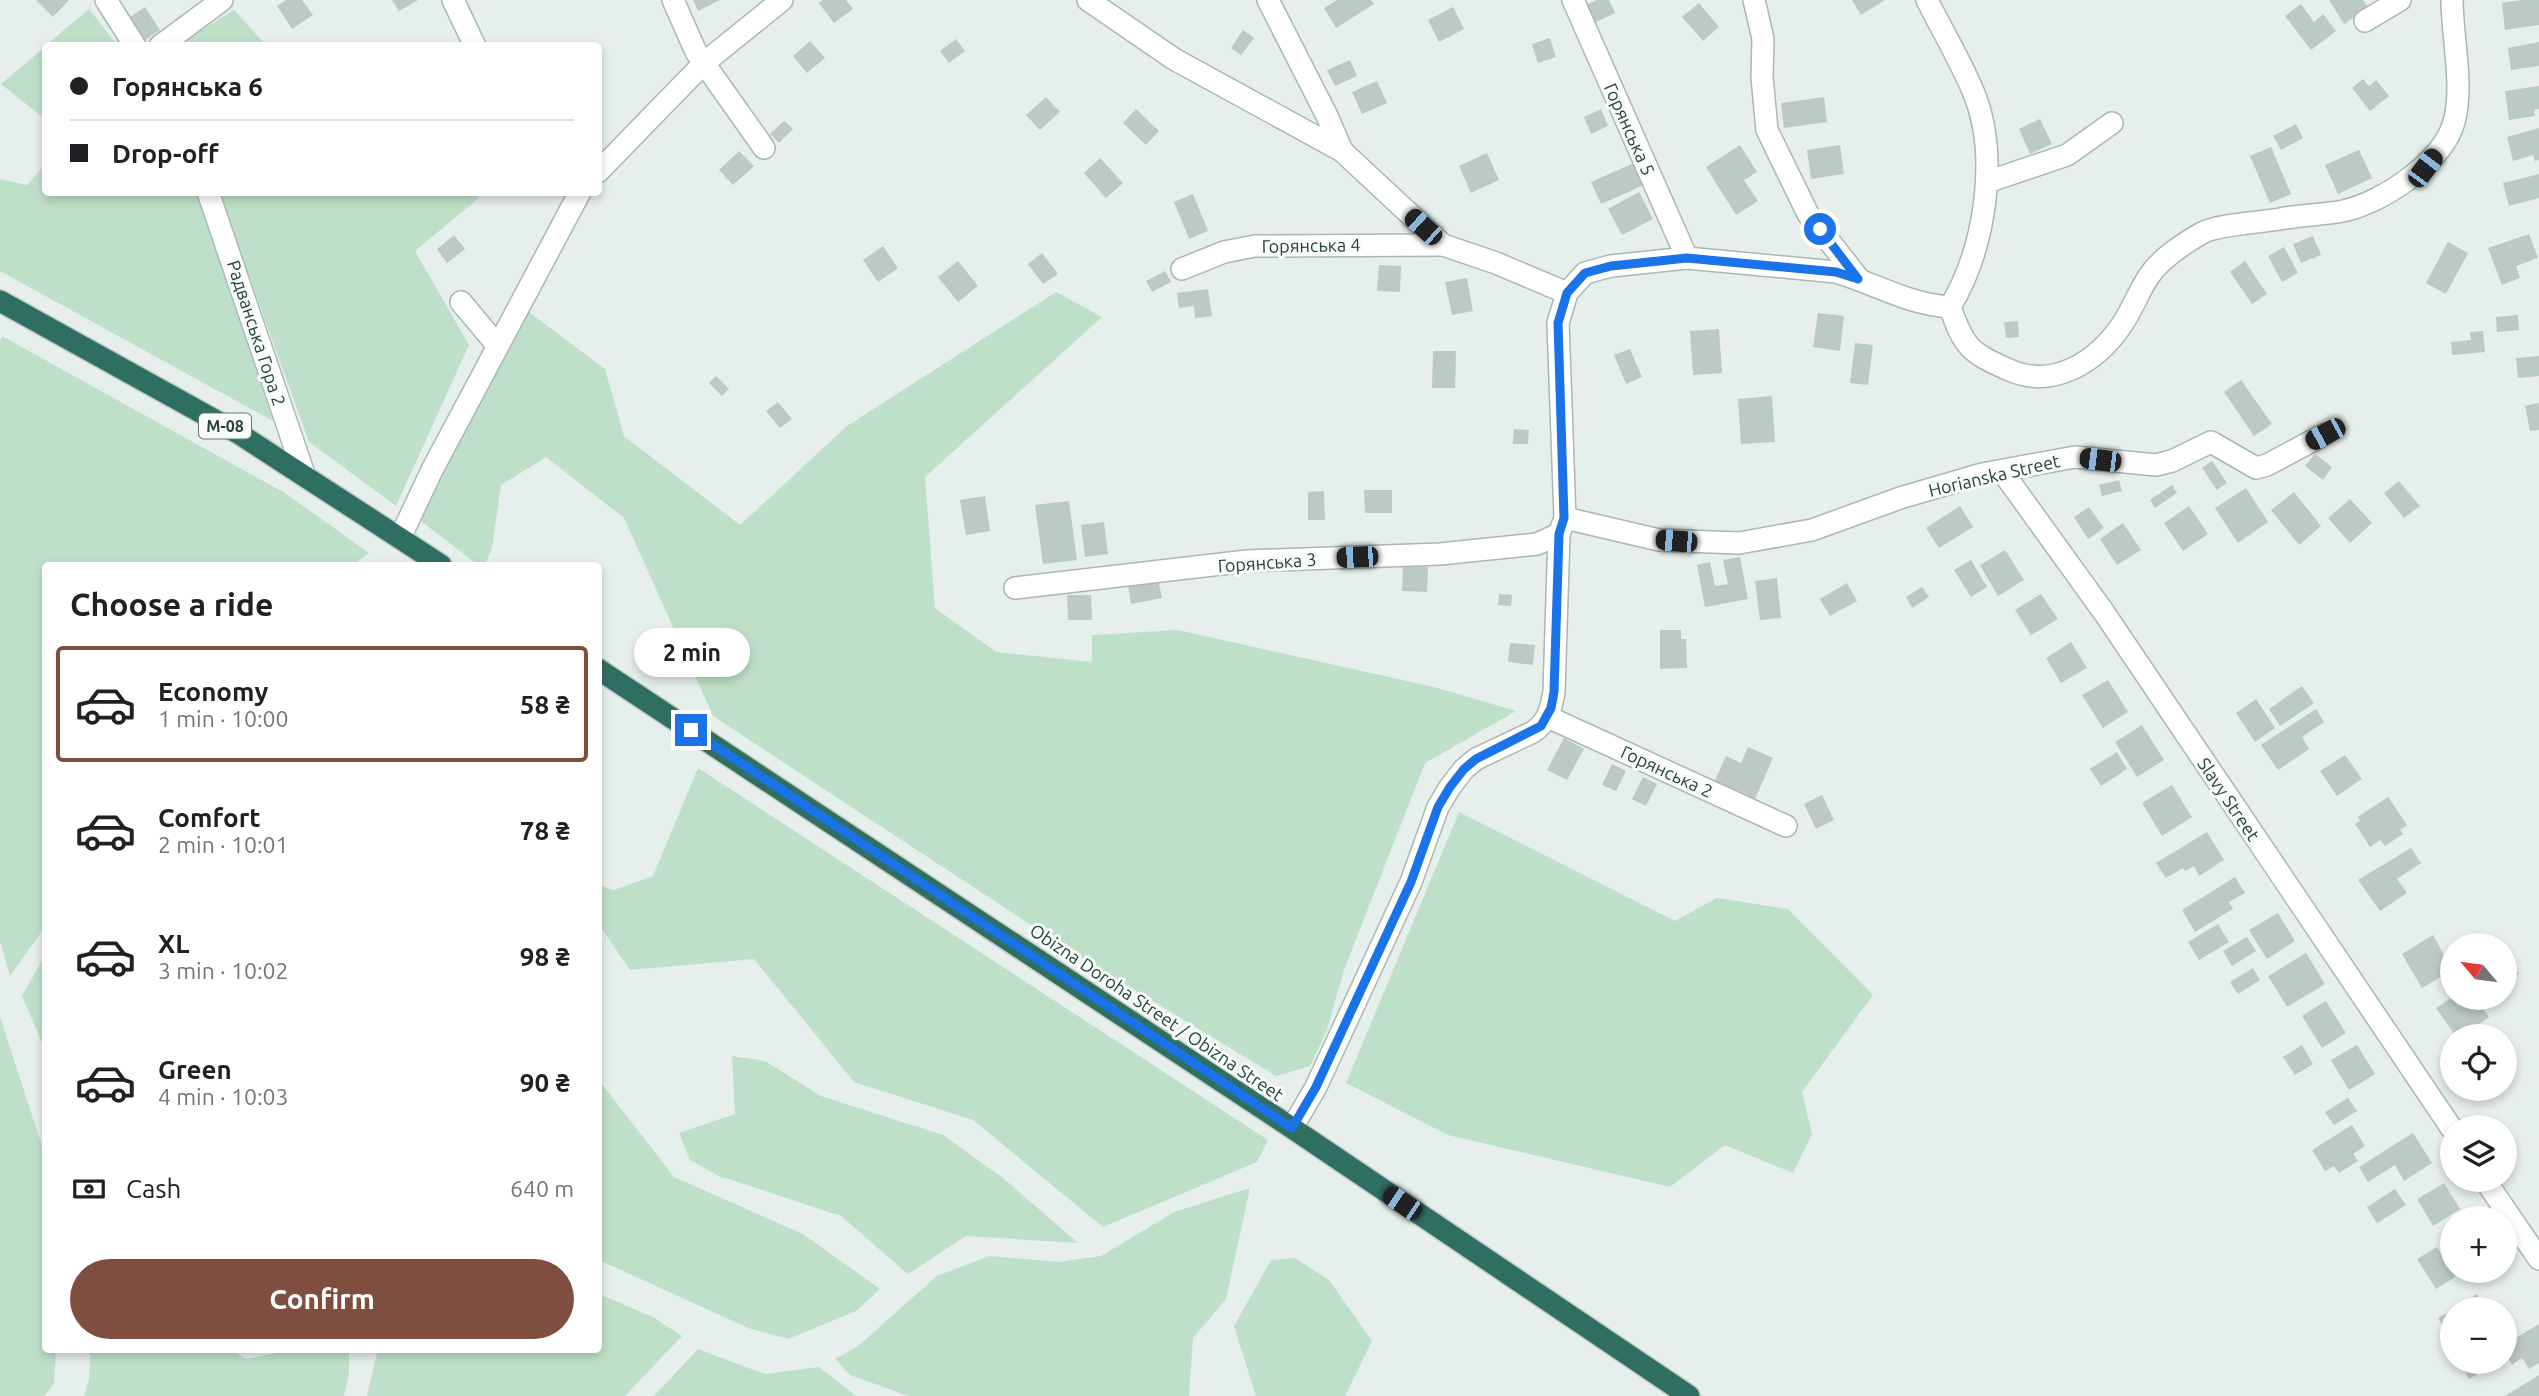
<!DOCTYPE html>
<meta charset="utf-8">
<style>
:root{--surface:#fff;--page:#f2f2f2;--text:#202124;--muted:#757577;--line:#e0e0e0;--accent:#7f4e3f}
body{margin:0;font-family:Ubuntu,sans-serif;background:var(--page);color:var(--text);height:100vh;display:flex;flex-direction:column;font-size:26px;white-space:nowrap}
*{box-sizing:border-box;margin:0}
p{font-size:23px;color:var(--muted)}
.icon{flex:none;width:38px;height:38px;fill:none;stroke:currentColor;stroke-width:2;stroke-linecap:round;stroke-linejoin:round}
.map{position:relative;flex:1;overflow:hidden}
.drawer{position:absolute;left:42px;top:562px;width:560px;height:791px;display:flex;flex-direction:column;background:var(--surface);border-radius:7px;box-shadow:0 4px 10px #0003}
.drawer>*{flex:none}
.banner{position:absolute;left:42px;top:42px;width:560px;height:154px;border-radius:7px;box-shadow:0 4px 10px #0003;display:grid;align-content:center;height:154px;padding:0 28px;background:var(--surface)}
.needle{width:46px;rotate:299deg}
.buttons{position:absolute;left:2440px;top:933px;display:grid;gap:14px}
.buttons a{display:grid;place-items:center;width:77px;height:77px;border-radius:50%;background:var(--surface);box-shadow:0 4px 10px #0003;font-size:35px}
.end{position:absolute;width:32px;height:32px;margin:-16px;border:9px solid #1a73e8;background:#fff;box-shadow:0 0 0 4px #fff}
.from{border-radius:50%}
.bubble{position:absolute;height:49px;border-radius:24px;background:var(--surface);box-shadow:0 4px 10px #0003;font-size:23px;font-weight:600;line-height:49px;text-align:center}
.car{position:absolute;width:21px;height:42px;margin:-21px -10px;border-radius:9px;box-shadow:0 0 5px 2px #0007;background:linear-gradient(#222 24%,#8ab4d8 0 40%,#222 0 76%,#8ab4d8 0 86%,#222 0)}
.banner b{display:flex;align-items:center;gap:24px;height:66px;font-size:26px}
.banner b+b{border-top:2px solid var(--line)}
.banner i{width:18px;height:18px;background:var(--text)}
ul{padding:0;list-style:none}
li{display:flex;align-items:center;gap:21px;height:116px;margin:0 14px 10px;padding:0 14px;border:4px solid transparent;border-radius:7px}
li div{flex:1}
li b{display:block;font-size:26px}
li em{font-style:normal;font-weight:600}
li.on{border-color:var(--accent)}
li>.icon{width:63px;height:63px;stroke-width:1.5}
h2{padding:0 28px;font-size:32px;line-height:84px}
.pay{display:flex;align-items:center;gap:18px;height:77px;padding:0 28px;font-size:26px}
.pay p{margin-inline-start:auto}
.primary-button{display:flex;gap:14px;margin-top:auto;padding:14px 28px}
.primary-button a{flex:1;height:80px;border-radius:42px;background:var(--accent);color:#fff;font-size:28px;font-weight:600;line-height:80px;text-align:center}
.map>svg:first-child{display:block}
</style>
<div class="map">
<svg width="2539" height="1396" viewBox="0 0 2539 1396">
<rect width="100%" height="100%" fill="#e6efeb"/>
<!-- green -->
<g fill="#bfe0c8">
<polygon points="89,9 117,45 46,46 46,45"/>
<polygon points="234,10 266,45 176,46"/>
<polygon points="46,46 46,119 45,119 1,84"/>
<polygon points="45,164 46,192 198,193 273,421 0,271 0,179 27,185"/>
<polygon points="219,193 477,193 479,198 415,251 469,345 396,506 309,442"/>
<polygon points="1056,292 1102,317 925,477 935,608 996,652 1092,662 1092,635 1178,630 1434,687 1516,711 1425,763 1344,970 1327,1030 1310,1066 1276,1076 1072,952 713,716 624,518 546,457 501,485 492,548 485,565 478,565 422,522 421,509 525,309 605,369 624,436 740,525 847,426"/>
<polygon points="2,336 285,493 369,553 353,565 46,565 45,927 10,976 0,941 0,342"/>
<polygon points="698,768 1268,1140 1257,1162 1103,1227 973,1120 854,1082 754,959 630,970 599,925 599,885 614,890 653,876"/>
<polygon points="1459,812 1675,921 1717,898 1788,909 1873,995 1802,1092 1812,1134 1793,1173 1725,1145 1670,1187 1448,1135 1346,1083"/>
<polygon points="45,955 45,1050 22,996"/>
<polygon points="0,1017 45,1155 46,1349 56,1349 54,1384 44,1396 0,1396"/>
<polygon points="732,1056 765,1061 821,1096 943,1135 1003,1178 1078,1243 966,1236 908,1274 841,1216 719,1176 690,1160 679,1133 735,1114"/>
<polygon points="598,1079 674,1177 803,1234 880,1289 856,1311 788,1339 748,1328 599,1260"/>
<polygon points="1250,1188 1226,1299 1193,1338 1189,1396 908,1396 850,1375 835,1359 858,1346 937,1276 989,1256 1058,1262 1101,1256 1174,1212"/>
<polygon points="1295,1258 1329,1280 1372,1341 1345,1396 1256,1396 1234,1326 1271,1260"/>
<polygon points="599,1294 653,1317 682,1336 625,1396 367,1396 378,1349 598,1349"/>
<polygon points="90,1349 230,1349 247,1359 297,1349 349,1349 349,1373 344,1396 84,1396 89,1380"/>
<polygon points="698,1349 765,1374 819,1367 856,1396 654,1396"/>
</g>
<!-- building -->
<g fill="#bbcac4">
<polygon points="36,0 69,0 53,17"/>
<polygon points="286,0 302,0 313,15 292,29 277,6"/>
<polygon points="392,0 418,0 399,11"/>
<polygon points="693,0 720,0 698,11"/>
<polygon points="823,0 846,0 853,9 834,23 819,3"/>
<polygon points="1337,0 1371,0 1374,4 1336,28 1324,8"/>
<polygon points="1597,0 1609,0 1615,13 1594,23 1586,5"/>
<polygon points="1852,0 1885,0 1861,15"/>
<polygon points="2329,0 2363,0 2368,8 2344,24"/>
<polygon points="2521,0 2539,0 2539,25 2505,30 2502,3"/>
<polygon points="1699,3 1719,27 1703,41 1682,17"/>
<polygon points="2301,4 2314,22 2323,14 2336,31 2311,50 2285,16"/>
<polygon points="145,7 160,30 142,42 127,19"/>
<polygon points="1453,7 1464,29 1439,42 1428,20"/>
<polygon points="1243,30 1254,38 1241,55 1231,48"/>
<polygon points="1550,38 1556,57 1538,63 1532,44"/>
<polygon points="956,39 965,51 949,63 940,51"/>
<polygon points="810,41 825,58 807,73 793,56"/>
<polygon points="2539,42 2539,66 2511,70 2508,48"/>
<polygon points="1350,60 1357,76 1335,86 1327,70"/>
<polygon points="2363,79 2369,86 2376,80 2389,96 2370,111 2352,88"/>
<polygon points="1377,81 1387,103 1362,114 1352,92"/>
<polygon points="2539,86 2539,109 2534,110 2535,116 2509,120 2505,91"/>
<polygon points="1046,97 1060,112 1040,130 1026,115"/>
<polygon points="1824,97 1827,122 1784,128 1781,103"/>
<polygon points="1136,109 1159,131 1146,145 1123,123"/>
<polygon points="1601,109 1608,126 1591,134 1584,117"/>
<polygon points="2040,119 2052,144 2030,154 2019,129"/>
<polygon points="784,121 793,129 779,143 770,134"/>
<polygon points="2296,124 2303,138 2281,150 2273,136"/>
<polygon points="2539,128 2539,160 2535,161 2533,155 2513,161 2507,137"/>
<polygon points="1740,145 1757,172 1744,180 1758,201 1736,215 1706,167"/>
<polygon points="1840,145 1844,174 1811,179 1807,150"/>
<polygon points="2271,147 2291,194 2270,203 2250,156"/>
<polygon points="2359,150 2372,178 2338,194 2325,165"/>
<polygon points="739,151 754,166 733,185 719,170"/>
<polygon points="1487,153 1499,180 1471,193 1459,166"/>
<polygon points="1100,158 1123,183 1106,198 1084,173"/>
<polygon points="1634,163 1644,185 1601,204 1591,182"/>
<polygon points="2539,174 2539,198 2509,206 2503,183"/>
<polygon points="1639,192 1653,219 1622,235 1608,209"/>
<polygon points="1193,194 1208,231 1189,239 1174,202"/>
<polygon points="2529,234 2538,258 2516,266 2520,278 2502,285 2488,248"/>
<polygon points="454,235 465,249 447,263 437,249"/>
<polygon points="2313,236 2321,255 2301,263 2293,244"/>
<polygon points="2448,242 2468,253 2446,294 2426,283"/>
<polygon points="883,246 898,268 878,282 863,260"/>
<polygon points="2284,247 2298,273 2282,282 2268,256"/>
<polygon points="1042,253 1058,274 1043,284 1028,264"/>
<polygon points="958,261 978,286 958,302 938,277"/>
<polygon points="2245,261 2267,294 2252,304 2230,272"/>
<polygon points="1379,265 1401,266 1400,292 1377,291"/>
<polygon points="1165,271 1171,282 1152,292 1146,281"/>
<polygon points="1467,278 1473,311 1452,315 1445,282"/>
<polygon points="1208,289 1212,316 1195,318 1194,306 1179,308 1177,293"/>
<polygon points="1818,313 1844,316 1840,351 1813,347"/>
<polygon points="2518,315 2519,330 2497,332 2496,317"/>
<polygon points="2018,321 2019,337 2006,338 2004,322"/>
<polygon points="1719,329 1722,373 1693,375 1690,331"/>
<polygon points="2483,331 2485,352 2452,355 2451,342 2471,340 2470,332"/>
<polygon points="1855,343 1873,345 1868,385 1850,383"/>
<polygon points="1630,349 1642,377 1626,384 1614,355"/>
<polygon points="1433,351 1456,351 1455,388 1432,388"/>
<polygon points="2539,356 2539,376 2518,378 2516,358"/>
<polygon points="716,376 729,389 722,396 709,383"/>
<polygon points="2241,380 2272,424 2254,436 2224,392"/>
<polygon points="1772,396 1775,442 1741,444 1738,399"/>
<polygon points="778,402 792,419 780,428 766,411"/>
<polygon points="2539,403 2539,430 2530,431 2525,406"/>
<polygon points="1514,429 1529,430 1528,444 1513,444"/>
<polygon points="2315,454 2332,467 2323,480 2305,466"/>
<polygon points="2212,461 2227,483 2217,490 2202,468"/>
<polygon points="2119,480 2122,491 2102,496 2099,485"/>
<polygon points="2399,481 2420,506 2404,518 2384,493"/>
<polygon points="2172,485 2177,493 2155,508 2150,500"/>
<polygon points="2246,488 2268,522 2238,543 2215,508"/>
<polygon points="1364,490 1392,490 1392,513 1365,513"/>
<polygon points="1324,491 1325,520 1308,520 1308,492"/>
<polygon points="2294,492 2321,526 2299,545 2271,510"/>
<polygon points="985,496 990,531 966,535 960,500"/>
<polygon points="2350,499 2372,523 2350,543 2328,518"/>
<polygon points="1069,501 1077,560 1043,564 1035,505"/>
<polygon points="1960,506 1973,527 1939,548 1926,528"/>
<polygon points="2189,506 2208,534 2183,551 2164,523"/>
<polygon points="2089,507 2104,528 2088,539 2074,517"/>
<polygon points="1104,522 1108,554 1085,557 1081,525"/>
<polygon points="2123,523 2141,550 2117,565 2100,539"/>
<polygon points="2005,550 2024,580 1998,596 1980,565"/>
<polygon points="1740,557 1748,599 1705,607 1697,565 1710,562 1715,586 1728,584 1723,560"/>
<polygon points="1971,560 1987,587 1971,597 1954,570"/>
<polygon points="1403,567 1428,567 1427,592 1402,591"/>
<polygon points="1777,578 1781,618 1760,620 1755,581"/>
<polygon points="1158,579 1162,598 1131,604 1128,584"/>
<polygon points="1847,583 1857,601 1830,616 1820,599"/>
<polygon points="1922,587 1929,597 1912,608 1906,597"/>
<polygon points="1499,594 1512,595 1511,606 1498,605"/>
<polygon points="2041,594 2058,619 2031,635 2015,610"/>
<polygon points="1067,595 1091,595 1092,620 1068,620"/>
<polygon points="1660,630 1681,630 1681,639 1686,639 1687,668 1660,669"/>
<polygon points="2071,642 2087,668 2061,683 2046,658"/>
<polygon points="1510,643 1535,645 1533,665 1508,662"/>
<polygon points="2108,680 2128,712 2103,728 2082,695"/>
<polygon points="2302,686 2314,703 2280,726 2269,709"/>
<polygon points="2256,699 2275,728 2255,742 2236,713"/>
<polygon points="2316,709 2324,722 2302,737 2309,749 2278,770 2261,745"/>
<polygon points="2142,725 2164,760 2137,777 2115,742"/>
<polygon points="1564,738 1584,749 1567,780 1547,770"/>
<polygon points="1748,747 1773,758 1755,799 1737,790 1735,794 1723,789 1725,785 1715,781 1726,756 1741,763"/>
<polygon points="2117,752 2127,769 2101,786 2090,769"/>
<polygon points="2345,755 2362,779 2337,796 2320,771"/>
<polygon points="1612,764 1626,771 1616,791 1602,785"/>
<polygon points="1643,777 1657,784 1646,806 1632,799"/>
<polygon points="2172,785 2192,817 2162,836 2142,803"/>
<polygon points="1822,795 1834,820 1816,829 1804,804"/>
<polygon points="2388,797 2407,825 2400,830 2403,834 2385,846 2380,840 2370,847 2355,824 2360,821 2358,817"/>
<polygon points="2207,832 2224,860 2199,876 2194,866 2185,871 2183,868 2166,878 2156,863"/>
<polygon points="2411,848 2421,863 2397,879 2407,893 2380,911 2358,880"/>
<polygon points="2235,877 2245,893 2229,902 2233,909 2195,932 2182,910"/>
<polygon points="2278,913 2295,941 2267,959 2249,930"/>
<polygon points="2218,924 2229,942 2199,960 2188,942"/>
<polygon points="2433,935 2452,970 2422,988 2402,954"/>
<polygon points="2247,937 2256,951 2232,966 2223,951"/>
<polygon points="2306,953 2325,984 2287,1007 2268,976"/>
<polygon points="2509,958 2519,974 2504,983 2504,961"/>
<polygon points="2253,968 2260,980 2238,994 2230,982"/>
<polygon points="2451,998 2475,998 2489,1017 2463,1036 2456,1036 2436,1008"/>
<polygon points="2326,1001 2346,1033 2322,1048 2302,1016"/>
<polygon points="2302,1045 2313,1064 2295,1075 2283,1057"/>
<polygon points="2357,1045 2375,1074 2349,1090 2331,1060"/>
<polygon points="2348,1098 2357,1111 2334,1125 2325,1112"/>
<polygon points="2352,1125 2365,1146 2353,1154 2358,1161 2339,1173 2334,1166 2325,1171 2312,1150"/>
<polygon points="2413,1133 2432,1163 2404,1181 2395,1165 2368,1182 2359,1167"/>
<polygon points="2444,1183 2460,1209 2433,1226 2417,1199"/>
<polygon points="2395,1189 2406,1205 2377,1223 2367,1207"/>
<polygon points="2437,1247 2455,1277 2436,1289 2417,1259"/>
<polygon points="2477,1294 2486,1309 2453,1309"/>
<polygon points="2452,1310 2452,1340 2438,1318"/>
<polygon points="2539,1324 2539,1363 2529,1369 2522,1358 2512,1365 2509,1359 2488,1372 2486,1369 2469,1379 2464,1370 2478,1362 2504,1362 2504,1345"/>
<polygon points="2539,1375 2539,1396 2505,1396"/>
</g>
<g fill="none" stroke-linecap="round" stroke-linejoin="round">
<defs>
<g id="minor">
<polyline points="106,0 135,46"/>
<polyline points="453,0 475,46"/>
<polyline points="673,0 696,52 764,148"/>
<polyline points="1088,0 1174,59 1342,151 1443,245 1496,263 1567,293"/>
<polyline points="1268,0 1327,116 1342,151"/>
<polyline points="1573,0 1687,258"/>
<polyline points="1754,0 1763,39 1762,77 1767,130 1808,214 1859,279"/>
<path d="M1927 0C1942 30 1960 60 1973 91 2000 155 1985 249 1950 307"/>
<polyline points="2365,21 2400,0"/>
<polyline points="160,46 222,0"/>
<polyline points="598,172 704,63 782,0"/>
<polyline points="1987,182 2067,155 2112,123"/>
<polyline points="208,192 304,474"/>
<polyline points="1182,269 1224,252 1255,246 1443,245"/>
<polyline points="461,302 497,345"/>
<polyline points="2002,471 2105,614 2452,1129"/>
<path d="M1565 518 1558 323 1567 293 1585 273 1611 266 1687 258 1836 272C1876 284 1907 304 1950 307 1964 347 1969 352 2007 369 2053 391 2098 361 2123 323 2133 308 2139 291 2149 276 2161 258 2183 244 2202 233 2215 225 2262 222 2280 219 2300 215 2322 215 2343 211 2382 203 2443 162 2454 122 2464 87 2452 36 2452 0"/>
<polyline points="400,538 432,470 580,192"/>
<polyline points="1015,588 1247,561 1440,554 1537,544 1559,534"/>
<polyline points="1548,717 1786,826"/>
<path d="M1292 1128 1316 1087 1411 882 1438 807 1450 787 1464 769 1476 759 1533 732C1548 722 1551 709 1554 692L1559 534 1565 518 1659 540 1739 543 1812 530 1900 498 1982 474 2075 457 2156 465 2172 461 2211 442 2256 468 2267 465 2325 434"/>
<polyline points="2485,1180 2539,1259"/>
</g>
<g id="highway">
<polyline points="0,301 238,433 441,565"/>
<polyline points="598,669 1292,1128 1689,1396"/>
</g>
</defs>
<!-- minor casing -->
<use href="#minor" stroke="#a8b8b2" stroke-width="24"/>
<!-- highway casing -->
<use href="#highway" stroke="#c2cac8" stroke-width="24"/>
<!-- minor -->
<use href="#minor" stroke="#fff" stroke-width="21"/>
<!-- highway -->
<use href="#highway" stroke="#2f6f62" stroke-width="21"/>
</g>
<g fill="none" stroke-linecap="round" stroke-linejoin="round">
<!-- route -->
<polyline stroke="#1a73e8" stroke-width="9" points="691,730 1292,1128 1316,1087 1411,882 1438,807 1450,787 1464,769 1476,759 1541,726 1551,708 1554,692 1559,534 1564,518 1558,323 1567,293 1585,273 1611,266 1687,258 1836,272 1858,279 1820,229"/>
</g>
<g text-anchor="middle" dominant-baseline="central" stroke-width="6" stroke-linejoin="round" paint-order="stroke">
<!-- shield labels -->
<rect fill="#f7fbf9" stroke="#637a73" stroke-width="2" x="199" y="413.5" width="52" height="25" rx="5"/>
<g font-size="16" font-weight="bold" fill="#24423a">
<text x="225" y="426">М-08</text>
</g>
<!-- street labels -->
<g font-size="18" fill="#24423a" stroke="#f7fbf9">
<text transform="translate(1630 129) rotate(66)">Горянська 5</text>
<text transform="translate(1311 245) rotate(-1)">Горянська 4</text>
<text transform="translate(257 333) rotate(72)">Радванська Гора 2</text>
<text transform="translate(1994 475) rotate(-13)">Horianska Street</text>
<text transform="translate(1267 562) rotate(-4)">Горянська 3</text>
<text transform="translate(1667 771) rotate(25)">Горянська 2</text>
<text transform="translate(2229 799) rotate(56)">Slavy Street</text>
<text transform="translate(1157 1012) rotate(34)">Obizna Doroha Street / Obizna Street</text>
</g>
</g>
</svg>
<div class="buttons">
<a><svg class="needle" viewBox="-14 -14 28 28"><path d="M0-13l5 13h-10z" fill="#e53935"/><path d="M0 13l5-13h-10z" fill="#757577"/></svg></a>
<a><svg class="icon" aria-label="locate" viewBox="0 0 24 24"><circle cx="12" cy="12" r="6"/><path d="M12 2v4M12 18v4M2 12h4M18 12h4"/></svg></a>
<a><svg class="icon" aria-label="layers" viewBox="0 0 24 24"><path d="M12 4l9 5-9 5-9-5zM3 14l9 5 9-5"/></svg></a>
<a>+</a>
<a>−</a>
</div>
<i class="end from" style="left:1820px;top:229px"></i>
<i class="end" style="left:691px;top:730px"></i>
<div class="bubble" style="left:634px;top:628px;width:116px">2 min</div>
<i class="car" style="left:2425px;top:168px;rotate:37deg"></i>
<i class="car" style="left:1423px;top:227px;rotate:312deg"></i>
<i class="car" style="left:2325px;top:434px;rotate:242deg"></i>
<i class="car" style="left:2100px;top:460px;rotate:277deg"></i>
<i class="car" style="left:1676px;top:541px;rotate:275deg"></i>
<i class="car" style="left:1357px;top:557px;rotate:268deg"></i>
<i class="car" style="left:1402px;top:1203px;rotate:304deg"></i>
<div class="banner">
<b><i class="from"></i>Горянська 6</b>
<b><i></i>Drop-off</b>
</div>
<section class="drawer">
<h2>Choose a ride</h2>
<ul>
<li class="on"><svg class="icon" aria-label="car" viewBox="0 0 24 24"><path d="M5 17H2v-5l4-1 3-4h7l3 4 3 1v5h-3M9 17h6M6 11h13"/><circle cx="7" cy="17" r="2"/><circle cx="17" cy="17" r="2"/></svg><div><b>Economy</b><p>1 min · 10:00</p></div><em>58 ₴</em></li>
<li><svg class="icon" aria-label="car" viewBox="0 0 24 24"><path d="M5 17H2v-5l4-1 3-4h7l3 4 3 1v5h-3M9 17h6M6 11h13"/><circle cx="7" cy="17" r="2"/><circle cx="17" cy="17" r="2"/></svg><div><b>Comfort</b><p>2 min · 10:01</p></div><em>78 ₴</em></li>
<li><svg class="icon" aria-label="car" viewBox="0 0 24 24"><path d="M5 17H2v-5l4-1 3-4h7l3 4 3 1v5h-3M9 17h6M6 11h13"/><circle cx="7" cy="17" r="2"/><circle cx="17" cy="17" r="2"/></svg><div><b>XL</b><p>3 min · 10:02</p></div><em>98 ₴</em></li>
<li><svg class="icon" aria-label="car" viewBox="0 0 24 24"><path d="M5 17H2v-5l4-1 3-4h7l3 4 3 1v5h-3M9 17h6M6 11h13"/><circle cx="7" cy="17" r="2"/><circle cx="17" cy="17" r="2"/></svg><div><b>Green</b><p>4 min · 10:03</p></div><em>90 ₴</em></li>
</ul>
<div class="pay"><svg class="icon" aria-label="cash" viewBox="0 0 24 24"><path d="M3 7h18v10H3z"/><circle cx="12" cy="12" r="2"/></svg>Cash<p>640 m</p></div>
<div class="primary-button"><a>Confirm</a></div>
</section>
</div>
